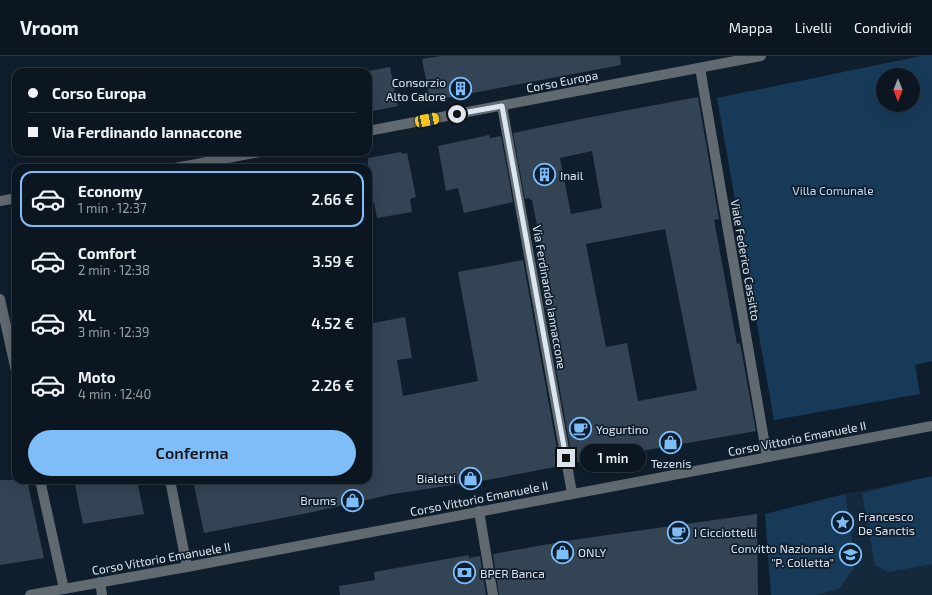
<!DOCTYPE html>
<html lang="it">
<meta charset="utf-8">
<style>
:root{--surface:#0b1621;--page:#19232e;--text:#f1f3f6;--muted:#9a9fa5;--line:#2b353f;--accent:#7fbdf9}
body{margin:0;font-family:"Exo 2",sans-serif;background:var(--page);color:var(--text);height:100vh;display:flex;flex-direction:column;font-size:15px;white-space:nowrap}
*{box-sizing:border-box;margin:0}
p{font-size:13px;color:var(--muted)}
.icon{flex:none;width:22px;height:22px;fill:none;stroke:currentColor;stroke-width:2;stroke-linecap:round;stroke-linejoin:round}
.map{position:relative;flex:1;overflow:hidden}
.side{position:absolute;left:12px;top:108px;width:360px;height:320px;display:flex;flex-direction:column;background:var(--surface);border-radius:12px;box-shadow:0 4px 16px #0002,0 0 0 1px var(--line)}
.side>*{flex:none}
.hud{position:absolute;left:12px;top:12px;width:360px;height:88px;border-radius:12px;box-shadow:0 4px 16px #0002,0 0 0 1px var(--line);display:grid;align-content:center;height:88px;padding:0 16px;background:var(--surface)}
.needle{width:26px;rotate:180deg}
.tools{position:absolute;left:876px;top:12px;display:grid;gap:8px}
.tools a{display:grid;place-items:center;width:44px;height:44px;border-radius:50%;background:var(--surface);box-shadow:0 4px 16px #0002,0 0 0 1px var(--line);font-size:20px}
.end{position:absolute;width:18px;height:18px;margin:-9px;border:5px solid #dce6f0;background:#111;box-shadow:0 0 0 2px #111}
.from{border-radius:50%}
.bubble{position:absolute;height:28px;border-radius:14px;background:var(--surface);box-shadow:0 4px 16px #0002,0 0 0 1px var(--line);font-size:13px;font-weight:600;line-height:28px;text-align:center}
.car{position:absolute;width:12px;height:24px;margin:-12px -6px;border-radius:5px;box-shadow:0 0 3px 1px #0007;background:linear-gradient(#f5c518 24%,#345 0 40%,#f5c518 0 76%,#345 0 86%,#f5c518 0)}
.hud b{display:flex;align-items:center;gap:14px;height:38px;font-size:15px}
.hud b+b{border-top:1px solid var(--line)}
.hud i{width:10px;height:10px;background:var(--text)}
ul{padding:7px 0 0;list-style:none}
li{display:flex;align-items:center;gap:12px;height:56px;margin:0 8px 6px;padding:0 8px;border:2px solid transparent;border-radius:12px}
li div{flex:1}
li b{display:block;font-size:15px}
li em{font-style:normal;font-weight:600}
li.current{border-color:var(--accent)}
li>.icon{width:36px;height:36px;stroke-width:1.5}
.button{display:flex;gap:8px;margin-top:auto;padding:8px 16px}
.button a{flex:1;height:46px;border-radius:24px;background:var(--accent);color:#111;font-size:16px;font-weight:600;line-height:46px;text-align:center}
header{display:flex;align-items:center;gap:24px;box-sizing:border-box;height:56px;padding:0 20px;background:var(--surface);border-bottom:1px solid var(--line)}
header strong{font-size:19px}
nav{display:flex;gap:22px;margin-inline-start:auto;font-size:14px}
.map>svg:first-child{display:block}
</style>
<header>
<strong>Vroom</strong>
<nav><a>Mappa</a><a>Livelli</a><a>Condividi</a></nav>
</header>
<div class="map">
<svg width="932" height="539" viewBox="0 0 932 539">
<rect width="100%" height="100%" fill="#0f1e2c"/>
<!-- built -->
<polygon fill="#14293c" points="932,420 932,539 771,539 765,458 845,438"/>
<!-- green -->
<g fill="#173a59" fill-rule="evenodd">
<path d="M921 0H932V305L915 309 920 338 774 364 717 42ZM883 19H913V49H883Z"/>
<polygon points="932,420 932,508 888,516 875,509 862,437"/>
<polygon points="845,438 852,482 854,512 839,533 815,539 771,539 765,458"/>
</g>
<!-- building -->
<g fill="#334454" fill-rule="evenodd">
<polygon points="441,0 620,0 621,9 430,45 422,3"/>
<polygon points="390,11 398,50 368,56 368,15"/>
<path d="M698 41 719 163 714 164 737 288 740 287 756 375 573 407 536 201 543 200 532 144H530V142L525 143 513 77 586 62ZM592 95 602 152 571 158 560 102ZM665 173 697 334 638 345 627 287 606 291 586 188Z"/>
<polygon points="489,79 490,82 501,80 513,146 464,157 458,132 446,135 438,90"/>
<polygon points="401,96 402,98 407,97 416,141 410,143 412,156 377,162 374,146 368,147 368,102"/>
<polygon points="523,204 560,410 493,423 393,438 308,457 204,477 193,424 368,424 368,268 405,261 412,302 397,304 403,340 478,325 458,216"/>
<polygon points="0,424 27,424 44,502 0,509"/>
<polygon points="74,424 137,424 144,458 83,468"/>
<polygon points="757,458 758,539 499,539 493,498 572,484"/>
<polygon points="469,499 469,502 480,500 486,539 340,539 339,530 375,524 374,516"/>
</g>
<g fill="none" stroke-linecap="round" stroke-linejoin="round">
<!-- minor -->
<g stroke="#616971" stroke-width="10">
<polyline points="700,12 767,401"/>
<polyline points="502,50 572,437"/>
<polyline points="368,75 761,0"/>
<polyline points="175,112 260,96"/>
<polyline points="0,145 16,142"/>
<polyline points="0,243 16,315"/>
<polyline points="40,424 64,533"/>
<polyline points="170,424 187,511"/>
<polyline points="479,455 493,539"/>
<polyline points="100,526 102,539"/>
<polyline points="30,539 187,511 932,370"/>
</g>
</g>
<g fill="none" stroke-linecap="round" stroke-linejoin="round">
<!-- route -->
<polyline stroke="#dce6f0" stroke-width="5" points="457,58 502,50 566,402"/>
</g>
<!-- icons -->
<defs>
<symbol id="building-ring" viewBox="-11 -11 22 22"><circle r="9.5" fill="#0f1e2c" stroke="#7fbdf9" stroke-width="1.5"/><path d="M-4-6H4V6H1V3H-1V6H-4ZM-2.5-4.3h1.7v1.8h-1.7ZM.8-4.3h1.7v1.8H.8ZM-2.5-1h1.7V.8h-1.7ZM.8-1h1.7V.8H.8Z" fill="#7fbdf9"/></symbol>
<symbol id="cafe-ring" viewBox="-11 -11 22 22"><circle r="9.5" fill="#0f1e2c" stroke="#7fbdf9" stroke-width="1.5"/><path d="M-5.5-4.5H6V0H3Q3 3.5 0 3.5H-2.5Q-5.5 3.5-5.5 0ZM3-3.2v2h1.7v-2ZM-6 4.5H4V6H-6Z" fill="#7fbdf9"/></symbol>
<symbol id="shop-ring" viewBox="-11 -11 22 22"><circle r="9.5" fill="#0f1e2c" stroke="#7fbdf9" stroke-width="1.5"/><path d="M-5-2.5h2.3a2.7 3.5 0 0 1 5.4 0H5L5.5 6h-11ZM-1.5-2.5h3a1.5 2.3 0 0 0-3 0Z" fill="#7fbdf9"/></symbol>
<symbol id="sight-ring" viewBox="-11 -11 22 22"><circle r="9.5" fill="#0f1e2c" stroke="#7fbdf9" stroke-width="1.5"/><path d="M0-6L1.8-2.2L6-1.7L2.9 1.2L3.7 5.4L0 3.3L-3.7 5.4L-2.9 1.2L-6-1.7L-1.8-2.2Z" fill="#7fbdf9"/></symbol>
<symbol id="school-ring" viewBox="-11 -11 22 22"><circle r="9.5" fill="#0f1e2c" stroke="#7fbdf9" stroke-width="1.5"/><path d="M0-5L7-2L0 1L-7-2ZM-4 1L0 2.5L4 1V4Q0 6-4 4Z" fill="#7fbdf9"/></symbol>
<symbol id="bank-ring" viewBox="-11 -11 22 22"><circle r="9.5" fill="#0f1e2c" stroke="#7fbdf9" stroke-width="1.5"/><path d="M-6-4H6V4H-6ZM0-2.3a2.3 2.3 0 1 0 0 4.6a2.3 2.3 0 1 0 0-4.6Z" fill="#7fbdf9"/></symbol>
</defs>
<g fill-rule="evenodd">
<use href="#building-ring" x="448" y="20" width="25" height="25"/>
<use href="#building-ring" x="532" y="106" width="25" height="25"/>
<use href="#cafe-ring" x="568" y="360" width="25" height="25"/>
<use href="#shop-ring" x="658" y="374" width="25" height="25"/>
<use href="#shop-ring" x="458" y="410" width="25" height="25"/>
<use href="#shop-ring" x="340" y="432" width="25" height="25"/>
<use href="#sight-ring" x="830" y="454" width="25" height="25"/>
<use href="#cafe-ring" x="666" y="464" width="25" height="25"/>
<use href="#shop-ring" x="550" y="484" width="25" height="25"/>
<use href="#school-ring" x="838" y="486" width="25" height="25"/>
<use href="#bank-ring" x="452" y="504" width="25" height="25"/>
</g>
<g text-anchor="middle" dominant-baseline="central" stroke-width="3.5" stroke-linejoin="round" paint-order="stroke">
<!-- street labels -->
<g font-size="12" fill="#dce6f0" stroke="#0f1e2c">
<text transform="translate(562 25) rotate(-11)">Corso Europa</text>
<text transform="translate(746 204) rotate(80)">Viale Federico Cassitto</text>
<text transform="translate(550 241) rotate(80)">Via Ferdinando Iannaccone</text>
<text transform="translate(797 382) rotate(-11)">Corso Vittorio Emanuele II</text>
<text transform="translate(479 442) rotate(-11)">Corso Vittorio Emanuele II</text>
<text transform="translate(161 502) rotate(-10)">Corso Vittorio Emanuele II</text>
</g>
<!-- poi labels -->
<g font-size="12" fill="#dce6f0" stroke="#0f1e2c" text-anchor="start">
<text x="446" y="26" text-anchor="end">Consorzio<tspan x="446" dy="14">Alto Calore</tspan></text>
<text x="560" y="119">Inail</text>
<text x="596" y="373">Yogurtino</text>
<text x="671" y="407" text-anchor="middle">Tezenis</text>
<text x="456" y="422" text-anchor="end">Bialetti</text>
<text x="336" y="444" text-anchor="end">Brums</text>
<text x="858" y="460">Francesco<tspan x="858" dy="14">De Sanctis</tspan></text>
<text x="694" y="476">I Cicciottelli</text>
<text x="834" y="492" text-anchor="end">Convitto Nazionale<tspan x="834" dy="14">"P. Colletta"</tspan></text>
<text x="578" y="496">ONLY</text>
<text x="480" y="517">BPER Banca</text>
</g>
<!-- park labels -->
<g font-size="12" fill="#c2defb" stroke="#0f1e2c">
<text x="833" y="134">Villa Comunale</text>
</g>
</g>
</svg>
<div class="tools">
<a><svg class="needle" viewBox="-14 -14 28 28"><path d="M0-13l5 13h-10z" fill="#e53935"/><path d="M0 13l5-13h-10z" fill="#9a9fa5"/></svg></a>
</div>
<i class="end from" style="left:457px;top:58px"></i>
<i class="end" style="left:566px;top:402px"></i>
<div class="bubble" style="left:580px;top:388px;width:66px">1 min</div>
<i class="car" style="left:427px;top:64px;rotate:79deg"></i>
<div class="hud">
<b><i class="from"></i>Corso Europa</b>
<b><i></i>Via Ferdinando Iannaccone</b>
</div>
<section class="side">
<ul>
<li class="current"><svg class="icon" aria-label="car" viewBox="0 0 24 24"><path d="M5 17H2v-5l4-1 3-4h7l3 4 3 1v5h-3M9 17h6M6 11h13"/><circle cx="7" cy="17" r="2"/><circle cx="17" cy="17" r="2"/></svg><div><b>Economy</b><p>1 min · 12:37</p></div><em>2.66 €</em></li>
<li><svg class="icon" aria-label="car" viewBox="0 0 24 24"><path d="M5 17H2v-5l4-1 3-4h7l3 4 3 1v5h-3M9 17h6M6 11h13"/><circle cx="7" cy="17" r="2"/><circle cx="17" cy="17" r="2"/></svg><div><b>Comfort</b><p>2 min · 12:38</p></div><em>3.59 €</em></li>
<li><svg class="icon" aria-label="car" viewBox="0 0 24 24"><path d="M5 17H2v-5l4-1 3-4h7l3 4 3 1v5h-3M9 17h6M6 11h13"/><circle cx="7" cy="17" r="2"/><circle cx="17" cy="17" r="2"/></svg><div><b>XL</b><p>3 min · 12:39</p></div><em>4.52 €</em></li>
<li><svg class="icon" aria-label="car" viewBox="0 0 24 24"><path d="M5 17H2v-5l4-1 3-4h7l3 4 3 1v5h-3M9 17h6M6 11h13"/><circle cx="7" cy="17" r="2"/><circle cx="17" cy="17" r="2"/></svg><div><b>Moto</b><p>4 min · 12:40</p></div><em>2.26 €</em></li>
</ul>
<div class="button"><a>Conferma</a></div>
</section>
</div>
